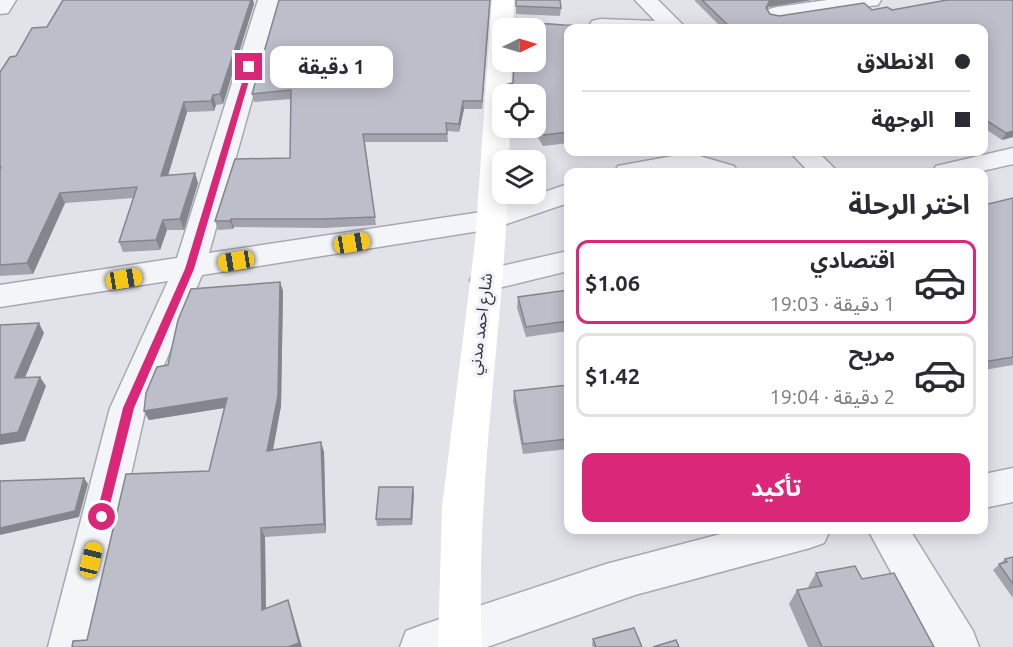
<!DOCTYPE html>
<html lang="ar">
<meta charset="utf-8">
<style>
:root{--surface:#fff;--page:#f7f7f7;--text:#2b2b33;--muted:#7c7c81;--line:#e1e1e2;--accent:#db2777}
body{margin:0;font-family:Ubuntu,"Noto Sans Arabic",sans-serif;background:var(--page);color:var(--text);direction:rtl;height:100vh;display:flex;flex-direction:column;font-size:22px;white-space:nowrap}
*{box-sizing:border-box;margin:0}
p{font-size:20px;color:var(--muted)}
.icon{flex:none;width:33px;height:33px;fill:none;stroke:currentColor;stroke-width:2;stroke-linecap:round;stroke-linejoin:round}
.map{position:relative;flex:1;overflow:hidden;direction:ltr}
.side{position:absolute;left:564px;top:168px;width:424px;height:366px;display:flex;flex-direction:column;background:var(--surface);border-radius:12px;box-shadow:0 3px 15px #0003;direction:rtl}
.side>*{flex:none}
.top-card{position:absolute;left:564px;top:24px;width:424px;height:132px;border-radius:12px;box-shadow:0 3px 15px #0003;direction:rtl;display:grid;align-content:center;height:132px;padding:0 18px;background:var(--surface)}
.needle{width:39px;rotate:85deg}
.tools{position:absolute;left:492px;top:18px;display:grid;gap:12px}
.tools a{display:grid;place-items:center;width:54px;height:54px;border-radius:12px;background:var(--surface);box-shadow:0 3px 15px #0003;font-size:30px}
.end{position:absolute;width:27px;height:27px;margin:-14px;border:8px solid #db2777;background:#fff;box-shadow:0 0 0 3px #fff}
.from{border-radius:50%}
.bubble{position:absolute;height:42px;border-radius:12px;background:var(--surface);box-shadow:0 3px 15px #0003;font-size:20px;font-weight:700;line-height:42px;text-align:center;direction:rtl}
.car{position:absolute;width:18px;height:36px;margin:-18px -9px;border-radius:8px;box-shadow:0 0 4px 2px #0007;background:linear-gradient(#f5c518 24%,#345 0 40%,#f5c518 0 76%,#345 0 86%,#f5c518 0)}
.top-card b{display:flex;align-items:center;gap:21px;height:57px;font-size:22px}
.top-card b+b{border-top:2px solid var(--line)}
.top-card i{width:15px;height:15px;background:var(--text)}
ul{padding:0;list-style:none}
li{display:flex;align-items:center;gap:18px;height:84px;margin:0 12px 9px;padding:0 6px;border:3px solid var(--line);border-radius:12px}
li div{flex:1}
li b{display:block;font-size:22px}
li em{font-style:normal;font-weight:700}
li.selected{border-color:var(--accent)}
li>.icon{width:54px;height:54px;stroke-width:1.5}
h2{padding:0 18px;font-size:27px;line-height:72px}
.action{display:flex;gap:12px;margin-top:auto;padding:12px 18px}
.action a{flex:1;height:69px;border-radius:12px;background:var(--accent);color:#fff;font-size:24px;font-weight:700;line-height:69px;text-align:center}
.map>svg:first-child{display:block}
</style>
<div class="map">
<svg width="1013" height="647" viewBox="0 0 1013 647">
<rect width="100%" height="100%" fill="#e1e3e9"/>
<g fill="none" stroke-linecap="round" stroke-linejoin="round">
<defs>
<g id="street">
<polygon points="0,0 16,0 8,13 0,14"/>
<polygon points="258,0 280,0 209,253 488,211 568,184 568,203 492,229 202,275 146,408 92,647 48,647 110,408 168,281 0,307 0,285 177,258"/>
<polygon points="635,0 658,0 686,28 591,28 589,26 592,21 600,19 655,21"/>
<polygon points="827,0 881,0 878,5 870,6 777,21 769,19 766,14 769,9 777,7"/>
<polygon points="1013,148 1013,164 978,172 932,172 936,166"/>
<polygon points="790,152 818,152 838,172 809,172"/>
<polygon points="689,153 734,166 738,172 697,172 688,169 671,172 614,172 618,166"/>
<polygon points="568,251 568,271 486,291 475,288 470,280 475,272"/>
<polygon points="1013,468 1013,502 984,508 984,474"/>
<polygon points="736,530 830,530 824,543 810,548 635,595 487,647 400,647 406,631 422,625 606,564"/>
<polygon points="868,530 910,530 973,631 979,647 932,647"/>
</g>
</defs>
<!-- street casing -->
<use href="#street" stroke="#a6a9b3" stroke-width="3"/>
<!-- street -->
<use href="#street" fill="#f4f5f8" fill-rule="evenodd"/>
<!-- secondary -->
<path fill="#fff" fill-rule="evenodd" d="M492 0H514L513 28H502V62H512L511 94H502V128H510L509 160H502V194H508C501 345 475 495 482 647H438L442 507 475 242Z"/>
</g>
<!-- wall -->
<g fill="#a2a3ad">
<polygon points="63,0 253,0 254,4 223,104 216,105 214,111 187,112 168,175 195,173 198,183 184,230 167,230 160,250 123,252 119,242 134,198 65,203 33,274 0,276 0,72 16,56 47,27"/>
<polygon points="279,0 490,0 482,109 464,109 459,132 447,131 448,142 365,142 376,225 325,228 234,227 233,229 218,230 215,221 290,158 291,99 254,102 252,94"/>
<polygon points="516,0 561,8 560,16 516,14"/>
<polygon points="695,0 812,0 768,7 767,10 770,14 779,16 864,3 872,10 887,7 892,10 947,0 1013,0 1013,137 1002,140 984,128 984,28 722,28 695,1"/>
<polygon points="536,23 568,28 568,143 543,146 532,128 536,128 536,94 513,83 514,62 512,62 536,62"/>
<polygon points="1013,198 1013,365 984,370 984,205"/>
<polygon points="280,282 283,291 281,406 273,450 321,442 324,452 326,533 265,537 266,609 291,609 87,640 209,471 224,408 149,420 144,411 168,365"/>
<polygon points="568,290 568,331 526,337 517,308 518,297"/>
<polygon points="568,385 568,449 523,454 513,401 514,391"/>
<polygon points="414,494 412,525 377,526 376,519"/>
<polygon points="1013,557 1013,598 993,570 1005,559"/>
<polygon points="816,573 862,579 934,647 808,647 789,604 797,590 809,588 808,587"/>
<polygon points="593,639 642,647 593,647 592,645"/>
</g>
<!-- shaded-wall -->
<g fill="#84858d">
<polygon points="251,0 253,0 254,4 223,104 220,94"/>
<polygon points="490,0 482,109 482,101"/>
<polygon points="770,0 812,0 768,7 764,15 766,8"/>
<polygon points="213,95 216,105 214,111 211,101"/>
<polygon points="463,101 464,109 459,132 459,124"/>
<polygon points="184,102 187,112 165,186 161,176"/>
<polygon points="1013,131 1013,137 1002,140 1006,133"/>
<polygon points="195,173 198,183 184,230 180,219"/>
<polygon points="60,193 65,203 33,274 27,263"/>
<polygon points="231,219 234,227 233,229 230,221"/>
<polygon points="163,220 167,230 160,250 156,240"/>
<polygon points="280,282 283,291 281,406 271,460 267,451"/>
<polygon points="39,323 44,333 21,387 15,378"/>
<polygon points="40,377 46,386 25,441 0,445 0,435"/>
<polygon points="227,398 230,407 149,420 144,411"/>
<polygon points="321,442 324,452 326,533 324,524"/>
<polygon points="84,478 88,484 79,517 0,535 0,528"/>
<polygon points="413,487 414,494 412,525 411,519"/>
<polygon points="261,528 265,537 266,618 262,610"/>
<polygon points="288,600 291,609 302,647 288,647"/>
</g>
<!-- building -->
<g fill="#bcbec9" stroke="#84858d" stroke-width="1.5">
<polygon points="63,0 251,0 220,94 213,95 211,101 184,102 161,176 195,173 180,219 163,220 156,240 119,242 137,187 60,193 27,263 0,265 0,170 1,167 0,167 0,72 10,57 16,56 32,28 47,27"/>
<polygon points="279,0 490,0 482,101 463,101 459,124 446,123 447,134 363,134 375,217 323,219 231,219 230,221 215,221 235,159 290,158 291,90 252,94"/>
<polygon points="516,0 560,0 561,8 516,6"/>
<polygon points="702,0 770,0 766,8 770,14 779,16 864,3 872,10 887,7 892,10 947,0 1013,0 1013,131 1006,133 984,119 984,28 845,28 842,27 834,28 731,28"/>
<polygon points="504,20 534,20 536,23 564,25 644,26 644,28 568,28 568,132 544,135 536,121 536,94 504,94 504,85 513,83 514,62 536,62 536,28 504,28"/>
<polygon points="1013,198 1013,357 984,362 984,205"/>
<polygon points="280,282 278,396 267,451 321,442 324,524 261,528 262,610 288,600 299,643 288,647 72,647 73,641 87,640 126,474 209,471 227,398 144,411 146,393 157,367 168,365 178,320 191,289"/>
<polygon points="568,290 568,321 526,327 518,297"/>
<polygon points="39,323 15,378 40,377 18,432 0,435 0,325"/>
<polygon points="568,385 568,439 523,444 514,391"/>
<polygon points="84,478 75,511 0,528 0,481"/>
<polygon points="379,487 413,487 411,519 376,519"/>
<polygon points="1013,557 1013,584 999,564 1007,562 1005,559"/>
<polygon points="855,566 862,579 894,573 934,647 822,647 797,590 822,586 816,573"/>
<polygon points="634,628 642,647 596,647 593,639"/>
<polygon points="676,640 679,647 653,647"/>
</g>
<!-- route -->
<polygon fill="#db2777" points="247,66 253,67 194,269 134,408 107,517 102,522 96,517 123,408 185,269"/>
<g text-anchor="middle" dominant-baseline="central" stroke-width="6" stroke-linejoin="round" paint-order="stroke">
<!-- street labels -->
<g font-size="16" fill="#2a2e41" stroke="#f1f2f7">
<text transform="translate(480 324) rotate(-83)">شارع احمد مدني</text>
</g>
</g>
</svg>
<div class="tools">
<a><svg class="needle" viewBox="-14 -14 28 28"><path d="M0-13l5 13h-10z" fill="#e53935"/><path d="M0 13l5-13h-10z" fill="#7c7c81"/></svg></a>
<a><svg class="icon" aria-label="locate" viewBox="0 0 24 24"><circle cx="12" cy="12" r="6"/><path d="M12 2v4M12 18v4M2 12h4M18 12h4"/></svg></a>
<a><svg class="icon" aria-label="layers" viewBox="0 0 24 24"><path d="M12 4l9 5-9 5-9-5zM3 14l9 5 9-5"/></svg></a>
</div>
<i class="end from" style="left:102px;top:517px"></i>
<i class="end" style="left:249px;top:67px"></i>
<div class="bubble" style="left:270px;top:46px;width:123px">1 دقيقة</div>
<i class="car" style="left:352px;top:243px;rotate:81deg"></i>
<i class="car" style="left:236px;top:261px;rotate:261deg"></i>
<i class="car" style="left:124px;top:279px;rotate:81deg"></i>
<i class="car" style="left:91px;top:560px;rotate:14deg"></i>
<div class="top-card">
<b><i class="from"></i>الانطلاق</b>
<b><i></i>الوجهة</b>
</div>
<section class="side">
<h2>اختر الرحلة</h2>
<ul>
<li class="selected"><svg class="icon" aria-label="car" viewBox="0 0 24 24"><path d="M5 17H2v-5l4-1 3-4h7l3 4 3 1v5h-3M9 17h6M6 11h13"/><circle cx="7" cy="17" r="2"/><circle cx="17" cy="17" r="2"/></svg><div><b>اقتصادي</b><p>1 دقيقة · 19:03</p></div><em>$1.06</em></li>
<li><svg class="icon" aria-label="car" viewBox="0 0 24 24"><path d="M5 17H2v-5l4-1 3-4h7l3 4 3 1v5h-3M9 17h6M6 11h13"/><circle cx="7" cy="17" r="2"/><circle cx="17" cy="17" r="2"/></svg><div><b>مريح</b><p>2 دقيقة · 19:04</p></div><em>$1.42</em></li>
</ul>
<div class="action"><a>تأكيد</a></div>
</section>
</div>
